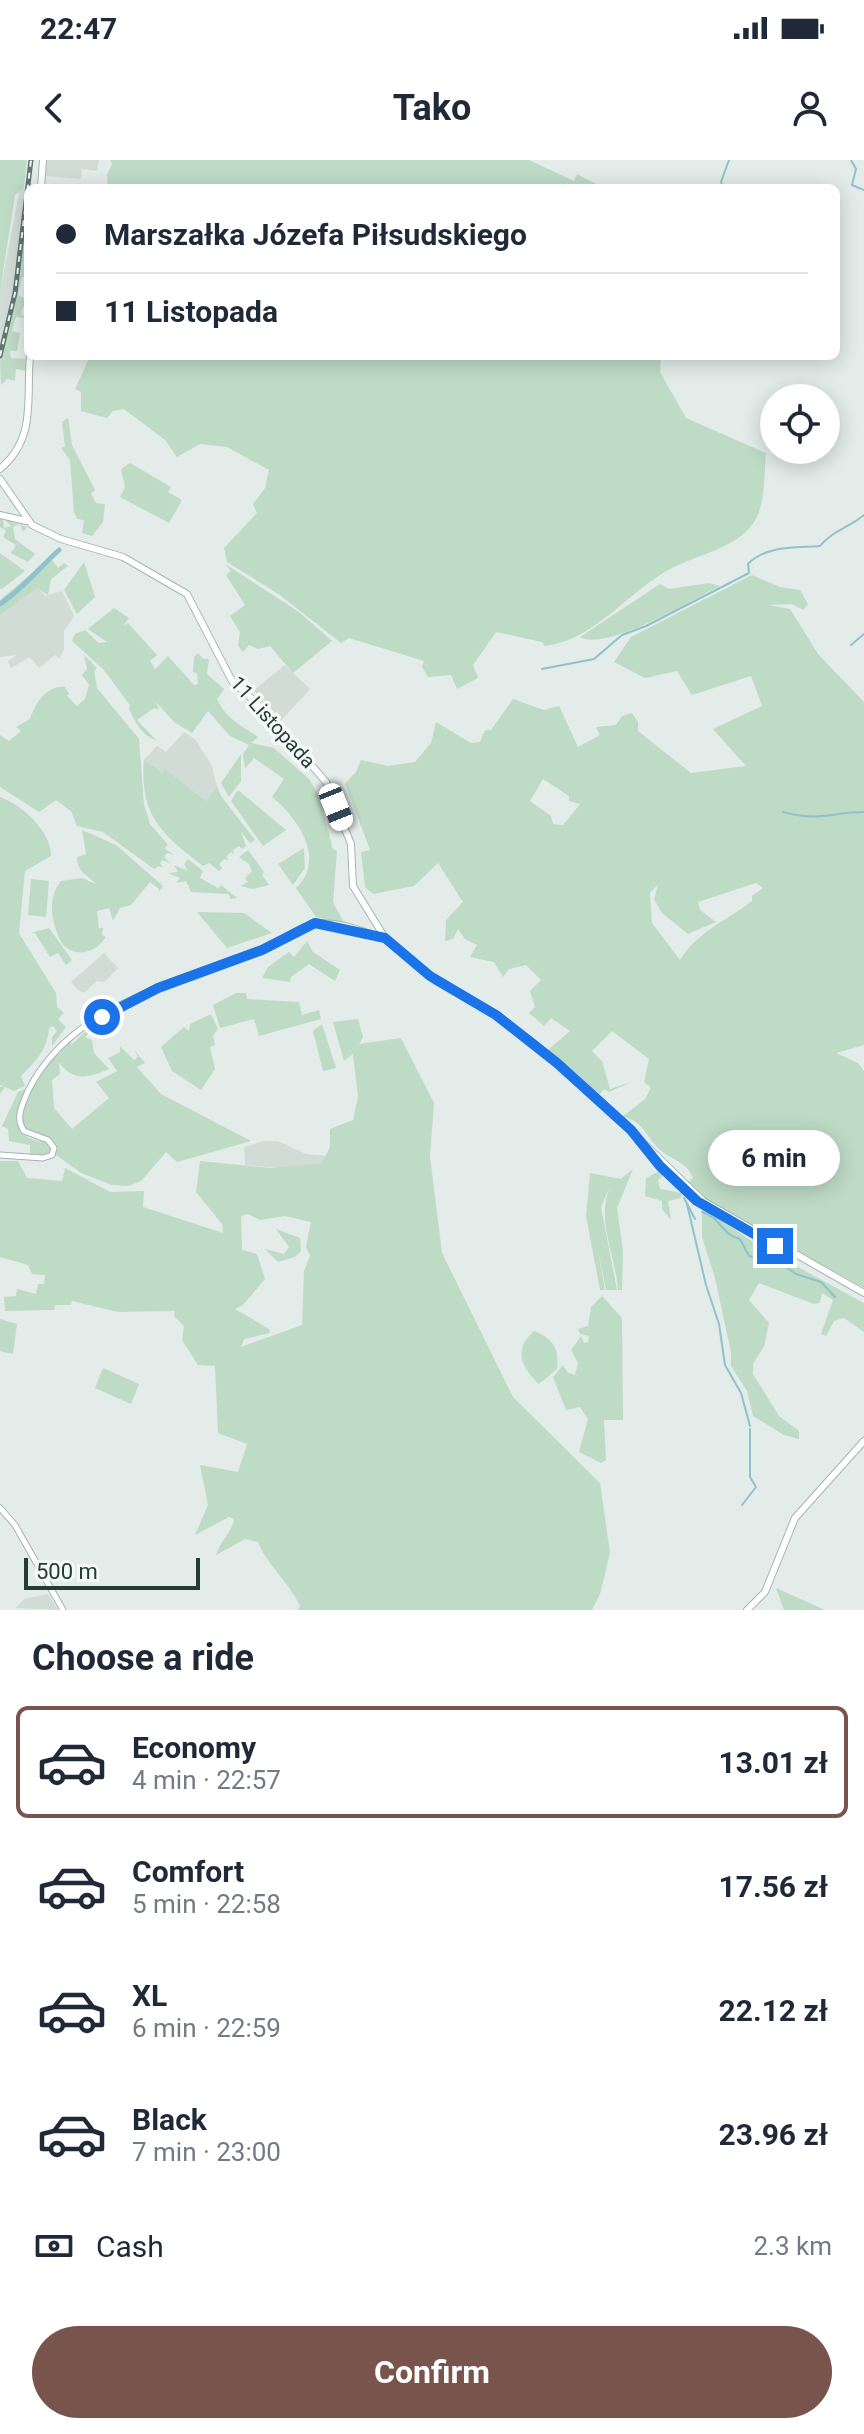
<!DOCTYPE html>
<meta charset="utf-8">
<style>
:root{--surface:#fff;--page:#f6f6f7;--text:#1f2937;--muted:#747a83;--line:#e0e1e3;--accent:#79544c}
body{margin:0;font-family:Roboto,sans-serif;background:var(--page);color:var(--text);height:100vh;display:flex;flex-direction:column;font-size:30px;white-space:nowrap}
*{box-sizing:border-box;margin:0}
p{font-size:26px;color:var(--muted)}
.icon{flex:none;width:44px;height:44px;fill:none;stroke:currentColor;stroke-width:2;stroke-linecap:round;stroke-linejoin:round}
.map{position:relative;height:1450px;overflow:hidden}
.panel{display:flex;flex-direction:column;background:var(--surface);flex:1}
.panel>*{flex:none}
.guide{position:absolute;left:24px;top:24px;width:816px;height:176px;border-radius:12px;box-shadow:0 4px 20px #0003;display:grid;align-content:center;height:176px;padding:0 32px;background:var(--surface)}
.fabs{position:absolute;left:760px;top:224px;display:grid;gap:16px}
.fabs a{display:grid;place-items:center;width:80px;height:80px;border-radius:50%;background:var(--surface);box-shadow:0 4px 20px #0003;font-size:40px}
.scale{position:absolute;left:24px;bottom:20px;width:176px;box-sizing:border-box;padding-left:8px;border:4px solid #243c36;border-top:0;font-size:22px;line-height:28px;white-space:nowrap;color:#243c36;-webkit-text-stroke:6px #f4f9f6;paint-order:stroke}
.end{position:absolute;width:36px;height:36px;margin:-18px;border:10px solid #1a73e8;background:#fff;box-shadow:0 0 0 4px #fff}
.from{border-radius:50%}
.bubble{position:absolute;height:56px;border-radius:28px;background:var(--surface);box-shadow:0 4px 20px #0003;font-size:26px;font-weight:700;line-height:56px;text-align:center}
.car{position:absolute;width:24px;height:48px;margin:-24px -12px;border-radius:10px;box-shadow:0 0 6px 2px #0007;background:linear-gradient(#fff 24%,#345 0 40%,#fff 0 76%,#345 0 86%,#fff 0)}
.guide b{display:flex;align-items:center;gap:28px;height:76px;font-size:30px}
.guide b+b{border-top:2px solid var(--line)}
.guide i{width:20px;height:20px;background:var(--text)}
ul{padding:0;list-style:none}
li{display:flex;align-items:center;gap:24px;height:112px;margin:0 16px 12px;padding:0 16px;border:4px solid transparent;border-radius:12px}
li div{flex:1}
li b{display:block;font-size:30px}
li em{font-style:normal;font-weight:700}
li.on{border-color:var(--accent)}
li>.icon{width:72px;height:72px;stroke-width:1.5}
h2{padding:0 32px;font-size:36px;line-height:96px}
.pay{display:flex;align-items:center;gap:20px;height:88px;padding:0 32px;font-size:30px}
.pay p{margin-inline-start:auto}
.cta{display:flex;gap:16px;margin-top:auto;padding:16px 32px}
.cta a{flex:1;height:92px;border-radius:48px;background:var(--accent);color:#fff;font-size:32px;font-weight:700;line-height:92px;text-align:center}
.status{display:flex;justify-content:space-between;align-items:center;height:56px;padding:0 40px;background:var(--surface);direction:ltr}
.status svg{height:22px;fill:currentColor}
header{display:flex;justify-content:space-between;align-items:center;height:104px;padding:0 32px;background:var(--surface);font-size:36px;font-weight:700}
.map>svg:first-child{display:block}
</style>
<div class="status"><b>22:47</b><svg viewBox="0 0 49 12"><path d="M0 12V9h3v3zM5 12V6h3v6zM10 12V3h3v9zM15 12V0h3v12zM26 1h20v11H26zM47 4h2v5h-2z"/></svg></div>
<header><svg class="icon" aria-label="back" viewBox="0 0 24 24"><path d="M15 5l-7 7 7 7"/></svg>Tako<svg class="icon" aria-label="person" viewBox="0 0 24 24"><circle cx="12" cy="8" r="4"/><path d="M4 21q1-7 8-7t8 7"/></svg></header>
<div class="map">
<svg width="864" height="1450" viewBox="0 0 864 1450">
<rect width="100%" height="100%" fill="#e3ece8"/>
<!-- built -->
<g fill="#d2dcd7">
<polygon points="46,0 99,0 97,11 82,9 81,19 45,16"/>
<polygon points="20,28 28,29 28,33 18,126 0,203 0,132"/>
<polygon points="37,427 45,436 62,431 74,456 64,471 64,490 59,499 55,495 39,508 30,497 11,508 8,501 17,495 0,497 0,455"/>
<polygon points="285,505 310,529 277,565 254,530"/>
<polygon points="184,572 195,579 212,606 217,626 206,641 165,609 162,612 144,600 157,586 166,592"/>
<polygon points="104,793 118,808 104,822 97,821 84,833 78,830 71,822"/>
<polygon points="264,981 278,981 306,994 330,996 329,1013 245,1005 244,987"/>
<polygon points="48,1434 58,1450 16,1448 24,1439"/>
</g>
<!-- green -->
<g fill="#bedbc6" fill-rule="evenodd">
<polygon points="0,0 27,0 24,28 15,35 0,132"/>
<polygon points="110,0 529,0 574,21 577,14 604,28 108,28 107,15 112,4"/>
<polygon points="28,33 28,117 22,117 18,135 28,140 28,148 23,147 21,154 26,158 16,157 12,171 20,173 17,191 10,191 11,198 27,199 26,211 16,209 15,221 7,219 1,225 0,201 18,126"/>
<path d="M90 196H661L660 212 686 258 766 293C764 315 766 347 752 365 735 387 700 395 676 406 631 427 597 480 545 486L542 482 496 472 473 505 478 518 457 529 451 515 428 517 422 507 424 501 349 478 341 483 280 435 227 402 224 388 257 353 253 344 265 328 269 310 227 287 200 284 177 297 165 280 124 249 113 251 107 258 81 251V232L75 229Z"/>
<polygon points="68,258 72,285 95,330 91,334 96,343 105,344 103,362 92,376 82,373 84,360 77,359 74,352 70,300 61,288 65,286 62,262"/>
<polygon points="130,303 171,327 168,332 182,340 169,363 120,337 125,327 121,309"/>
<polygon points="0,358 3,359 4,368 11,366 4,359 27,367 23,372 20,364 13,367 15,379 35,394 28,402 11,393 16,385 3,377 6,371 0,367"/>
<polygon points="0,393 25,411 2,429 0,428"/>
<polygon points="52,400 58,408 64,403 68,406 51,419 48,435 37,428 0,455 0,440 46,401"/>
<polygon points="84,402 95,437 77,454 64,430"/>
<polygon points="225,404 299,452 332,481 293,513 270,486 258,489 249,485 243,492 238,485 240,472 230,456 245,445 226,415 231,411"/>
<path d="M752 415 780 427 800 430 808 444 803 450 792 444 768 445 790 449 818 494 864 542V885L836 893 858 903 864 911V1128L708 1040 687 1023 693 1018C687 1004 677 1001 667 995 647 983 645 959 622 957L645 939 651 928 644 922 649 899 612 871 592 891 602 901 610 929 632 922 609 932 604 929 600 934 548 890 570 871 551 858 544 866 529 853 535 847 530 831 541 820 526 805 509 809 503 817 494 802 470 797 477 785 465 779 458 769 453 779 445 781 446 760 463 742 438 703 414 726 373 734 365 727 361 692 370 690 345 623 356 612 361 600 388 606 415 602 431 583 436 562 471 583 480 582 485 570H491L513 539 544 550 559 546 578 587 600 575 596 567 616 565 622 556 632 553 638 562V571L691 613 746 606 713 569 762 546 751 516 692 535 677 511 645 518 614 502 631 477ZM543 619 569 636V641L580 644 563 665 553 664 551 656 530 641ZM756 723 763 728 752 736V741C726 761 697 772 680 800L652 763 650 732 658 725 654 739 662 753 688 774 716 762 700 750 698 742Z"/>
<path d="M709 423 720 426C693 439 607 492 580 477L660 424 669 429Z"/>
<path d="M114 448 129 458 123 466 128 463 157 495 150 501 155 509 168 496 194 525 198 524 197 513 193 512 194 497 198 493 203 499H209L207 514 224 529 217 539C226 559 241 565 258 577L251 583 274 588 309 619 327 650 323 652 333 689 337 691 333 742 344 763 316 757 296 728C327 699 297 657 272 637L284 619 254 598 245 609 243 594 249 585 230 576 208 551 192 573 174 562 156 542 159 550 154 548 137 560 156 580C142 576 135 562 129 549L130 545 103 509 72 481 75 474 85 470 99 483 107 482 88 469Z"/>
<path d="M84 495 97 508 94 511 97 528 139 579 144 645 150 664 168 685 164 688 174 695 167 693 164 697 170 703 162 700 160 703 163 708 159 706 154 709 103 672 77 666 71 651 56 640 39 652 0 627V575L9 581 21 571 16 567 30 559C36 543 46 525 65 527L69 534 67 536 77 546 85 539 89 525 82 515 87 509Z"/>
<polygon points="241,594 241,621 229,637 221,623"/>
<path d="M144 600 162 612 165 609 206 641 217 626 221 636 255 680 250 683 241 672 246 686 242 689 239 686 233 690 234 695 231 692 226 697 229 700 224 699 219 704 222 708 219 711 209 703 203 706C163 675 139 656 144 600Z"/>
<polygon points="238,630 286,670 263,686 231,641"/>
<path d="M0 637C21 644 52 672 51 696L25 711 19 773 56 833 57 847 64 853 58 859 66 867 52 886V877L57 871 53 866 49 868C47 890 37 900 21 916L25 926 14 931 5 927 0 934V927L4 926 0 925Z"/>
<path d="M82 670 116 685 163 726 158 733 159 729 150 722 131 745 120 748 113 761 109 748 97 751 99 768H103L102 775 106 777C95 793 78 798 63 785 52 766 46 739 61 721L82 718 96 724C88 716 76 710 77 697L86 694Z"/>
<polygon points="304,688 305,708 293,725 278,704"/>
<polygon points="248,690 264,712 262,715 269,725 253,729 241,726 248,722 245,718 252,711 249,704 239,697"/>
<polygon points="188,699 203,711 200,718 218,728 221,725 237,738 230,739 229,734 191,732 186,721 176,723 180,718 168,713 178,712 174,705 188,711 184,704"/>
<polygon points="31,719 49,721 46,757 28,755"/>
<polygon points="197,752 244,753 272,773 227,788"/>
<polygon points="49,768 72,800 66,805 58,793 50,797 35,773 30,773"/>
<polygon points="307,781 313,792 340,810 335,821 309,804 291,817 290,822 262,818 268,807 289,792 294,797"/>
<polygon points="236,833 246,833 247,839 299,842 302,855 319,850 321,859 259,876 254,859 220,868 213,845"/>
<polygon points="211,854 218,869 213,876 215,885 210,887 215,909 201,930 172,911 161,887 184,867 189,871 190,864"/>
<path d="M358 859 363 877 359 884 401 878 434 943 430 997 442 1093 513 1237 600 1323 610 1393 600 1434 592 1450H298L300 1446C289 1422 267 1405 258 1382L245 1379 216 1395C221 1380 233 1370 234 1359L229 1357 195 1375 208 1345 200 1305 238 1312 247 1284 218 1273 215 1206 198 1205 182 1180 184 1166 174 1156 175 1151 118 1152 72 1141 71 1145H55L54 1150 5 1151 4 1137 16 1136 17 1129 36 1134 38 1124H44L45 1115 32 1114 28 1105 0 1097V1001H18L27 1018 62 1021 65 1008 110 1032 144 1031 143 1047 223 1073 222 1064 196 1032 200 1001 271 1008 321 1004 330 987V969L353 960 358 937 353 894 344 901 333 862ZM248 1054 260 1060 285 1056 311 1062 306 1087 310 1096 304 1111 302 1165 241 1187 244 1179 270 1173 269 1169 235 1149 243 1145 265 1119 257 1094 242 1090 241 1056Z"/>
<polygon points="322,864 336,908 323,911 313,871"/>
<path d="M88 869 90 872 85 877 92 880 94 893 109 909C88 918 73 922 59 902L60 914 52 920 54 948 72 969 109 938 96 922 117 911 108 898 120 892V886L134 900 138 897 134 890 145 903 137 907 161 934 251 981 177 1002 166 992 141 1021 129 1026 112 1025 81 1013 56 995 51 979 26 970C11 939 51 897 72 876L71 885Z"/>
<path d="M25 929C22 944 7 963 26 976 33 981 43 981 50 984L51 992 47 997 30 995V985L9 981 8 969 2 966 18 932Z"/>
<path d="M633 1009 617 1048 623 1091 622 1130H618C615 1091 595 1061 611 1024L601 1047 617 1130H606L597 1086 605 1130H600L586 1056 590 1013 621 1019Z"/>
<polygon points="659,1011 663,1016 658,1020 660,1029 682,1033 681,1038 668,1041 671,1060 662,1049 662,1041 645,1036 646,1018"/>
<polygon points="702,1047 759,1086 864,1143 864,1172 844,1158 834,1161 826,1176 821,1174 833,1140 822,1133 820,1143 814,1144 759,1123 749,1140 769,1163 764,1186 753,1204 753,1214 779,1256 799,1271 799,1279 784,1275 753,1256 747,1231 731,1206 731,1192 715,1118 702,1077"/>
<polygon points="276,1069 300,1078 301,1091 295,1097 278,1102 265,1089 284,1094 289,1087"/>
<polygon points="602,1136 622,1158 623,1260 604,1260 606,1300 601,1303 579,1292 588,1259 580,1247 566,1250 553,1217 563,1205 568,1213 575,1215 578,1203 571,1190 581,1176 584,1183 588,1182 589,1176 580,1174 578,1169 588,1166 591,1147"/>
<polygon points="0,1159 17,1164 13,1194 0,1191"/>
<path d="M534 1171C554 1179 559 1189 557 1209L539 1224C521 1208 513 1189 534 1171Z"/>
<polygon points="103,1208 139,1224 131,1244 95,1228"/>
<polygon points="776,1428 825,1450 784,1450"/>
</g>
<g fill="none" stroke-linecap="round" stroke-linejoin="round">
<!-- stream -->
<g stroke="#90c2cc" stroke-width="2">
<polyline points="851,0 856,9 852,25 864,30"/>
<polyline points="723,28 721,22 729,0"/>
<polyline points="500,199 501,196"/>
<polyline points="851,485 864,474"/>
<path d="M542 509 594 499 622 475 646 466 749 413 748 404C766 385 796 388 820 386 832 371 850 367 864 355"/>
<path d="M783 652C821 662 831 652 864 652"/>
<polyline points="684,1038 695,1059"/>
<polyline points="687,1044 706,1125 719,1164 725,1205 741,1233 750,1266"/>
<path d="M702 1052C720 1057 723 1076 740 1079L749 1096 764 1099 768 1095 796 1114 821 1122 835 1137"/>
<polyline points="742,1345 756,1327 750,1317 750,1269"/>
</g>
<!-- river -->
<path stroke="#90c2cc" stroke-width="5" d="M0 444C22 430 39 408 59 390"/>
<defs>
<g id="tertiary">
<path d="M0 995 43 998 52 995 54 988 48 980 24 971C15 958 22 945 28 931 70 845 177 823 258 792 277 784 298 765 319 763 341 761 364 772 385 778"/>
<polyline points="0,1348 15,1365 63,1450"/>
</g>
<g id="secondary">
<polyline points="41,28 43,0"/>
<path d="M0 309C37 278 26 239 30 196"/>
<polyline points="0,319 32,365 61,379 123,397 187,434 232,521 261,547 326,622 351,684 353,726 385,778 436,821 496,855 536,885 592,933 703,1041 864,1133"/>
<polyline points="0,355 26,361"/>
<polyline points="747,1450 765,1432 795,1358 864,1281"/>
</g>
</defs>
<!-- tertiary casing -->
<use href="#tertiary" stroke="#a6b4af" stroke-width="7"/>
<!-- secondary casing -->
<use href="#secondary" stroke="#a2b7b0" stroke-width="8"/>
<!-- tertiary -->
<use href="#tertiary" stroke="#fff" stroke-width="5"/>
<!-- secondary -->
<use href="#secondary" stroke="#fff" stroke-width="6"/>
<defs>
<polyline id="rail" points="0,196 15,133 31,0"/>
</defs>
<!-- rail casing -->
<use href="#rail" stroke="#5f7771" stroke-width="5"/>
<!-- rail -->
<use href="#rail" stroke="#f4f9f6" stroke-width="2" stroke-dasharray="6" stroke-linecap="butt"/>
</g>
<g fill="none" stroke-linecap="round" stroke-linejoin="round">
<!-- route -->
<polyline stroke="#1a73e8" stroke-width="10" points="102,857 158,828 262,790 315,763 385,778 430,816 496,855 557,903 631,970 660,1006 697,1041 775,1086"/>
</g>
<g text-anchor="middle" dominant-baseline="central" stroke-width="7" stroke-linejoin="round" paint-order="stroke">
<!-- street labels -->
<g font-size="20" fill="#243c36" stroke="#f4f9f6">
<text transform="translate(273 562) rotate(48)">11 Listopada</text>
</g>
</g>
</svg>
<div class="fabs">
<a><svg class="icon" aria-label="locate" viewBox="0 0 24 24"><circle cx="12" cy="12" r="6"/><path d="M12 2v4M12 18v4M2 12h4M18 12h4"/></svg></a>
</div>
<div class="scale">500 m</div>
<i class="end from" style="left:102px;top:857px"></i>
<i class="end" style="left:775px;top:1086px"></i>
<div class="bubble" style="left:708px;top:970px;width:132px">6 min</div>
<i class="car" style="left:336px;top:647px;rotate:158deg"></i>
<div class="guide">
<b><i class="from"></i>Marszałka Józefa Piłsudskiego</b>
<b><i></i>11 Listopada</b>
</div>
</div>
<section class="panel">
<h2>Choose a ride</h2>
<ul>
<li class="on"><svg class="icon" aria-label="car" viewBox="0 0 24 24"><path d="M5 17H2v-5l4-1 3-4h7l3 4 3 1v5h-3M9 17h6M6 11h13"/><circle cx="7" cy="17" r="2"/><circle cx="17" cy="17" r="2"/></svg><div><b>Economy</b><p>4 min · 22:57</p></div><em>13.01 zł</em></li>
<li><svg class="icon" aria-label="car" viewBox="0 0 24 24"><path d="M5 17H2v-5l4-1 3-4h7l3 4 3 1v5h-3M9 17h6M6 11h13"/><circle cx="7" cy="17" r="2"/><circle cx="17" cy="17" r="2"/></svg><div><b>Comfort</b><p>5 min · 22:58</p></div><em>17.56 zł</em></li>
<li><svg class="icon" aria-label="car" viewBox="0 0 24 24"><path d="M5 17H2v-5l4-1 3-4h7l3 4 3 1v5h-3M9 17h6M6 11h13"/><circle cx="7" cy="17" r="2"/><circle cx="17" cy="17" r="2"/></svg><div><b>XL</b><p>6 min · 22:59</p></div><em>22.12 zł</em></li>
<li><svg class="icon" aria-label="car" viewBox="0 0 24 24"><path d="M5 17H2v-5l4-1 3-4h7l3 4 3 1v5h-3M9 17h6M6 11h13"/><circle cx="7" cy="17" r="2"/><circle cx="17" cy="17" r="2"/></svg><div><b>Black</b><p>7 min · 23:00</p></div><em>23.96 zł</em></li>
</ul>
<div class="pay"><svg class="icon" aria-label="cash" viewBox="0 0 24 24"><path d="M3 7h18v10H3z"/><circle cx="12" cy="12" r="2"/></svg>Cash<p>2.3 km</p></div>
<div class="cta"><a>Confirm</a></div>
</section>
